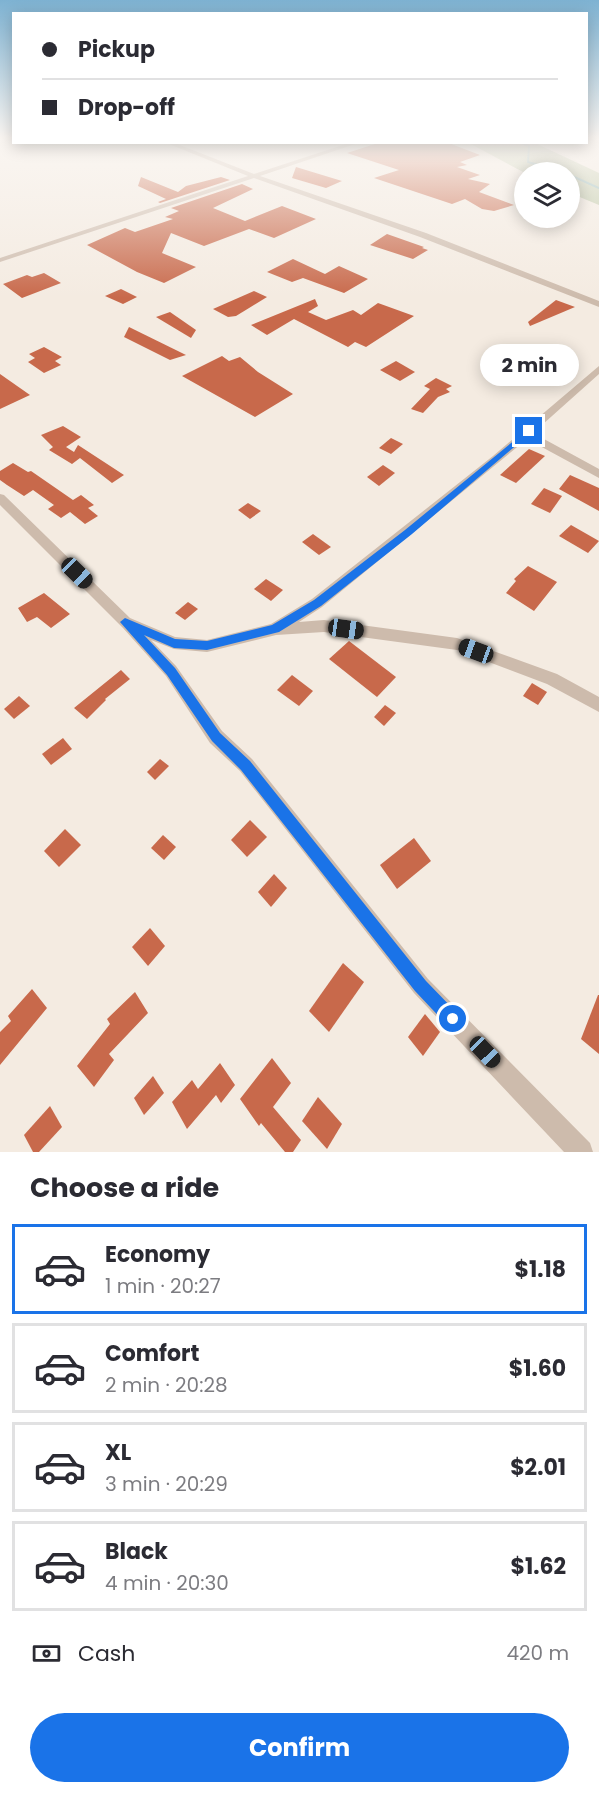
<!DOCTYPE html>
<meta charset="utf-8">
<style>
:root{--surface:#fff;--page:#f7f7f7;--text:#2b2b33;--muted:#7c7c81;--line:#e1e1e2;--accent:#1a73e8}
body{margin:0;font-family:Poppins,sans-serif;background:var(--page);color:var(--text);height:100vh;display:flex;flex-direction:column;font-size:22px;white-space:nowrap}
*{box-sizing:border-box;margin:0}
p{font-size:20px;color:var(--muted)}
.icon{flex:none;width:33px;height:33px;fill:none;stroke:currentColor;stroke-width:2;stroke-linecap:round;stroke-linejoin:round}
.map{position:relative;height:1152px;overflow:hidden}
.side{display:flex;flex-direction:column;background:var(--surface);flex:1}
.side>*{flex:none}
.banner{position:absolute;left:12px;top:12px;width:576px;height:132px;border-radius:0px;box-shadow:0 3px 15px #0003;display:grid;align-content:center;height:132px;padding:0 30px;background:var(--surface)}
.tools{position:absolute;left:514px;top:162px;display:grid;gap:12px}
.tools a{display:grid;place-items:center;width:66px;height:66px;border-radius:50%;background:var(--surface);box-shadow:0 3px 15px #0003;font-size:30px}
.end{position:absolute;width:27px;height:27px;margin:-14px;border:8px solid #1a73e8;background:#fff;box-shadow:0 0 0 3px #fff}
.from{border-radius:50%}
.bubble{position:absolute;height:42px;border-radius:21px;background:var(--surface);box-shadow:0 3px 15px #0003;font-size:20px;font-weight:700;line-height:42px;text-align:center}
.car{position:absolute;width:18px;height:36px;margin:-18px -9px;border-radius:8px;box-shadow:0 0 4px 2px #0007;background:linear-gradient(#222 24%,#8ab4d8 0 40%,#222 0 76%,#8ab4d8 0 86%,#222 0)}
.banner b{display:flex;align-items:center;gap:21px;height:57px;font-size:22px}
.banner b+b{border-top:2px solid var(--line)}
.banner i{width:15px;height:15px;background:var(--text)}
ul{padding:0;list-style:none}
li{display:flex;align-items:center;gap:18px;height:90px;margin:0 12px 9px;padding:0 18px;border:3px solid var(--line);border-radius:0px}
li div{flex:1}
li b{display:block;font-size:22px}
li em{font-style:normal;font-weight:700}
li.on{border-color:var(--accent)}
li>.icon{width:54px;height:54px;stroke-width:1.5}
h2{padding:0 30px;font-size:27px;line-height:72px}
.pay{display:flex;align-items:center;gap:15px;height:66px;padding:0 30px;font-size:22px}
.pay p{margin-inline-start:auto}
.cta{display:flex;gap:12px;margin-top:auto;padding:12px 30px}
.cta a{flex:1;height:69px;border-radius:36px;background:var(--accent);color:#fff;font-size:24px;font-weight:700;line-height:69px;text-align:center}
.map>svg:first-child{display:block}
</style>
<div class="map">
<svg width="599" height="1152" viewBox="0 0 599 1152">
<rect width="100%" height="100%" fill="#f4ebe1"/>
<!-- green -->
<polygon fill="#b8c4a0" points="469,143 535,143 599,173 599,205 570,193 570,172 525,173"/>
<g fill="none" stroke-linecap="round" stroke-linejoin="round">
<!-- stream -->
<g stroke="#7fb0b2" stroke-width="2">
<polyline points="519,142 529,146 528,162 561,172"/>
<polyline points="570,175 599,188"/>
</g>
</g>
<!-- building -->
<g fill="#c8694b">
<polygon points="381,142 446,142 480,155 460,162 467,165 457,167 480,175 468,179 490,184 479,192 514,205 494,211 482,209 465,199 452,204 374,178 399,170 347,153"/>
<polygon points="296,167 342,181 326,188 292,178"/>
<polygon points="141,177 178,192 186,186 221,177 230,180 160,203 158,202 166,199 138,186"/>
<polygon points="242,184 253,189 213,208 245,221 282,206 316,219 274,238 249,229 204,246 171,233 162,253 196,267 164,283 137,272 87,245 125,228 135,232 173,219 165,217 179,211 171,208"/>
<polygon points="387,234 424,247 422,248 428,250 413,259 370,245"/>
<polygon points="293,259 325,274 339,266 368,279 344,293 303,278 292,282 267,272"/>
<polygon points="44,273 61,283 22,298 3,284 27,275 32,277"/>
<polygon points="121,289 137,297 123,304 105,296"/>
<polygon points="254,291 267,297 236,316 228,317 213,309"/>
<polygon points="315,299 318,306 308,312 326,320 353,310 361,315 378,303 414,316 366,347 355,342 348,347 294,319 267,335 251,325"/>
<polygon points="556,300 575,307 530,326 528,322"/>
<polygon points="170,312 196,330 191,338 156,317"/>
<polygon points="129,327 186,355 170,360 124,337"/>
<polygon points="44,347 62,357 55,361 61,365 44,373 28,362 35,358 29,354"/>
<polygon points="222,356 229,361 240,357 258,372 293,394 255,417 182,376"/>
<polygon points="396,361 415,372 400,381 380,370"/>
<polygon points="0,374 30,395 0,409"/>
<polygon points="436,378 452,386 446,389 450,392 438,397 423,413 411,409 430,389 424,386"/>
<polygon points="63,426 81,437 66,447 74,452 78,445 124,475 112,483 80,458 72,464 49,450 53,447 41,435"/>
<polygon points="391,438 403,444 391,454 379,448"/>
<polygon points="529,449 545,456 516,483 500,475"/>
<polygon points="13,463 28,472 31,471 73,500 81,495 94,505 88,508 98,516 85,524 70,512 61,518 48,509 54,505 33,490 24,496 7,485 0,480 0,471"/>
<polygon points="383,465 395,473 379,486 367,477"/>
<polygon points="570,475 599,488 599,511 559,489"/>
<polygon points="544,488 562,496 550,513 531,504"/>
<polygon points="248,503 261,511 250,519 238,510"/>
<polygon points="571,525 599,541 588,553 559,536"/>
<polygon points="313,534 331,547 319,555 302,542"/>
<polygon points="528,566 557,582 534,611 506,593 516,581 514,579"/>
<polygon points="266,579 283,590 271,601 254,589"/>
<polygon points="44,593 70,614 51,628 37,617 27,622 18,608"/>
<polygon points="188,602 198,609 185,620 175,613"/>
<polygon points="349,641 396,677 377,697 329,659"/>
<polygon points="121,670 130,679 105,699 106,700 87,719 74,708"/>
<polygon points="292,675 313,691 299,706 277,690"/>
<polygon points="532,683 547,692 538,705 523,696"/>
<polygon points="19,696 30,706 14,719 4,709"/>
<polygon points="385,705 396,713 384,726 374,717"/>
<polygon points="63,738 72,749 51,765 42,754"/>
<polygon points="160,759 169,766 155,780 147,772"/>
<polygon points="250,820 267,837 247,857 231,840"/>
<polygon points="65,829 81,845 59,867 44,851"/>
<polygon points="163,835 176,847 164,860 151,848"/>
<polygon points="414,838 431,861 397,889 380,865"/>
<polygon points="274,874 287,888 271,907 258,892"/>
<polygon points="150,928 165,946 148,966 132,947"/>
<polygon points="343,963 364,982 329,1032 309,1011"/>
<polygon points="32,989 47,1008 0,1065 0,1032 11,1021 8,1016"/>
<polygon points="135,992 148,1013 109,1054 114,1060 94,1087 77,1066 110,1024 107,1019"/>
<polygon points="598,995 599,995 599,1054 581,1039"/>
<polygon points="425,1014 440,1032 423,1056 408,1037"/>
<polygon points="272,1058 291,1083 273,1107 301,1140 293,1152 285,1152 261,1123 259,1126 240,1099"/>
<polygon points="220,1063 235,1085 221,1103 216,1095 187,1129 172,1102 192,1080 198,1089"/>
<polygon points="153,1076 164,1093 144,1115 134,1098"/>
<polygon points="318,1097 342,1124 327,1149 302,1121"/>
<polygon points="50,1106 62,1127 39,1152 33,1152 24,1135"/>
</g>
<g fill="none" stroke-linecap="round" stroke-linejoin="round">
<!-- street -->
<g fill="#cdbbac" fill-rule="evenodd">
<polygon points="172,142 254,174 352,142 361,142 260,176 426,233 599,301 599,307 420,237 254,178 0,262 0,258 248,176 164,142"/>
<polygon points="599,366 599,374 533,433 599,469 599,478 527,439 322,607 299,622 324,620 457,638 557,674 599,697 599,712 547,684 457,650 324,632 276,635 207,652 174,649 151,640 176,666 222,731 252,759 428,979 590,1143 593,1152 564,1152 414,993 240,771 210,743 166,676 123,628 0,505 0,494 4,495 130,618 175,637 207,640 271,624 312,599 493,456"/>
</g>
</g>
<!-- sky -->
<linearGradient id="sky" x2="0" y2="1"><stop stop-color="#7eb2d2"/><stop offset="0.46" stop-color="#faf6f2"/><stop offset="1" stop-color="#faf6f2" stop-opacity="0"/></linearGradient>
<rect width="599" height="298" fill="url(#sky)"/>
<!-- route -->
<polygon fill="#1a73e8" points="527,430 533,431 412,534 321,606 279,632 207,650 174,648 144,635 175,668 220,733 250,761 426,981 458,1014 461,1019 458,1025 453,1027 447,1025 415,991 241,770 212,741 167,675 120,622 125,618 175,639 207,641 272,625 314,600 405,530"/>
</svg>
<div class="tools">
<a><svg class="icon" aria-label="layers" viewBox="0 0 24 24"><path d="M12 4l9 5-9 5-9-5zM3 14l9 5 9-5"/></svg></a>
</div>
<i class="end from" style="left:453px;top:1019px"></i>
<i class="end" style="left:529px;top:431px"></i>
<div class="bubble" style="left:480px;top:344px;width:99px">2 min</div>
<i class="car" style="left:77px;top:573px;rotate:134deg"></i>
<i class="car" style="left:346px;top:629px;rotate:98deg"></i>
<i class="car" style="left:476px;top:651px;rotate:290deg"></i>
<i class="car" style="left:485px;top:1052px;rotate:136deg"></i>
<div class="banner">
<b><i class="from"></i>Pickup</b>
<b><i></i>Drop-off</b>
</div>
</div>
<section class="side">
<h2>Choose a ride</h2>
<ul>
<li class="on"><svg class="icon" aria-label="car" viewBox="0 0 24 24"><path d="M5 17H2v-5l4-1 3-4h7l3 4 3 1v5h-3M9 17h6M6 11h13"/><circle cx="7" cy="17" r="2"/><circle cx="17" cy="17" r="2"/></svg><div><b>Economy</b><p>1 min · 20:27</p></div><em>$1.18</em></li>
<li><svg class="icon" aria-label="car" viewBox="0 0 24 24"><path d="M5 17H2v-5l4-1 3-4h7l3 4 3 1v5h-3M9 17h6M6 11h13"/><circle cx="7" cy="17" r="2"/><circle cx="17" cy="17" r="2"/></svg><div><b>Comfort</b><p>2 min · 20:28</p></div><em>$1.60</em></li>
<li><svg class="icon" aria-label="car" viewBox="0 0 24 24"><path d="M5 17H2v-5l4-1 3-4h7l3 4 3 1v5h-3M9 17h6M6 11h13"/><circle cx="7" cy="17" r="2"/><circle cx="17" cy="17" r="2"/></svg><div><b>XL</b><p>3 min · 20:29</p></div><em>$2.01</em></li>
<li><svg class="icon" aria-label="car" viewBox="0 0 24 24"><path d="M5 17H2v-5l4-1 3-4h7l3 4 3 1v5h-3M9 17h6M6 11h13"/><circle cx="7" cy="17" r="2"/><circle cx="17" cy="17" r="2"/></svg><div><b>Black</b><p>4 min · 20:30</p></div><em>$1.62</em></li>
</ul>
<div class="pay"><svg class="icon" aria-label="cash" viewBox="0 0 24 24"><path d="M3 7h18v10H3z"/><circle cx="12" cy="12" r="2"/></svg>Cash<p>420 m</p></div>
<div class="cta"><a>Confirm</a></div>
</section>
